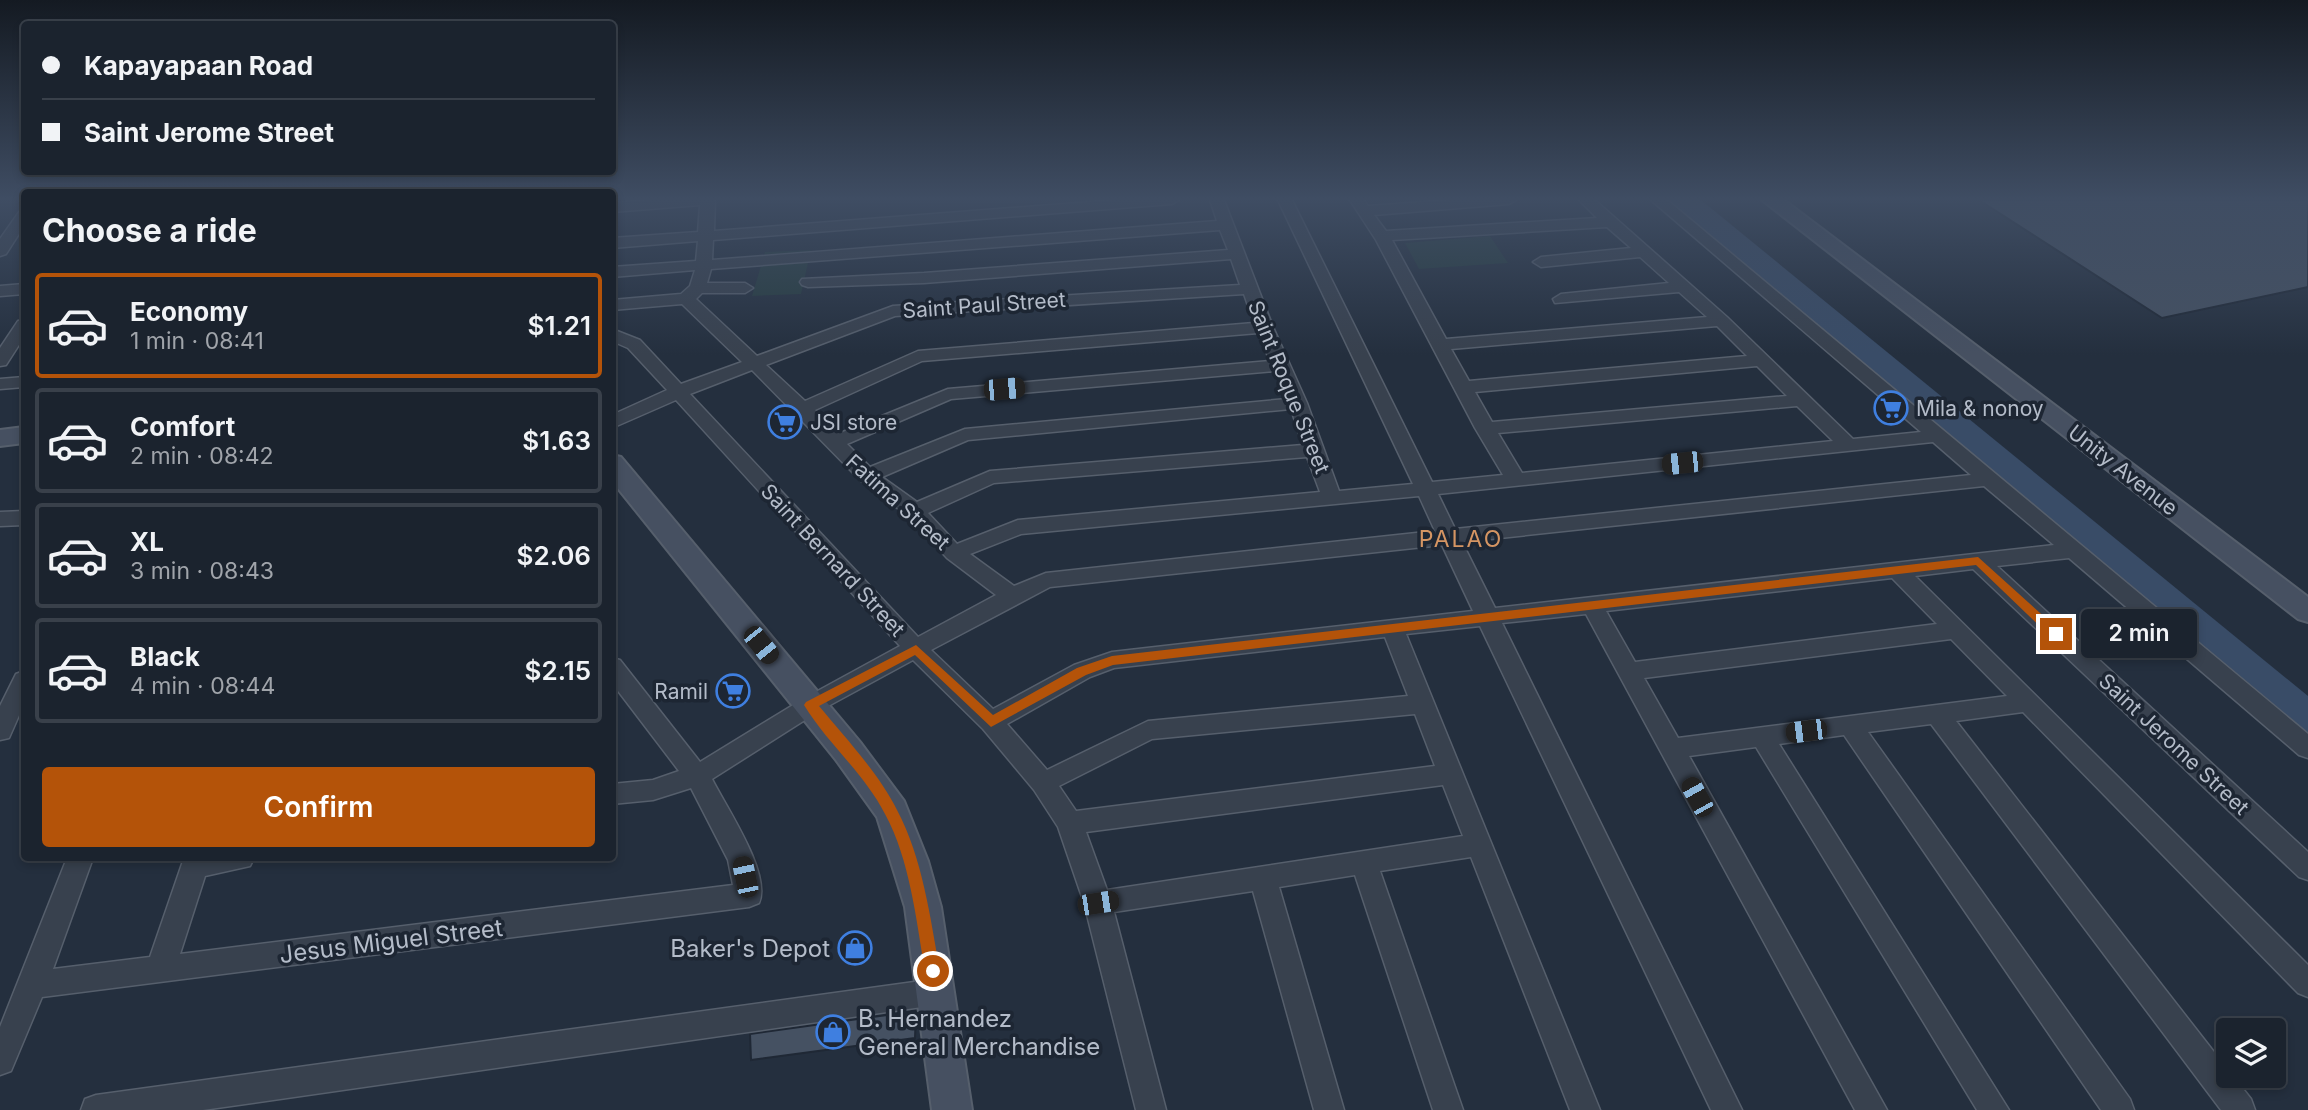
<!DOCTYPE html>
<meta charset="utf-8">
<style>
:root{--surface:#1b232e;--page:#242b36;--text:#f1f3f6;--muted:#a0a4aa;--line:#39404a;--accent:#b45309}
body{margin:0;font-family:Inter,sans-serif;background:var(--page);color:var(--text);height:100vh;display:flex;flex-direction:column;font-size:26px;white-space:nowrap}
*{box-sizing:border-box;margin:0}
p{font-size:23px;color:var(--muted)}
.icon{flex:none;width:38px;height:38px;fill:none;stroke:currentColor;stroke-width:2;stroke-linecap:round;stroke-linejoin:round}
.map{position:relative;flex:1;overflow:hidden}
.panel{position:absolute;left:21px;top:189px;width:595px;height:672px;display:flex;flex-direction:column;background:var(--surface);border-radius:7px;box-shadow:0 4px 10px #0003,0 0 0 2px var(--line)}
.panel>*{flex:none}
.banner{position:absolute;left:21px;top:21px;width:595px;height:154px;border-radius:7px;box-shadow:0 4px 10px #0003,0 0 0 2px var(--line);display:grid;align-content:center;height:154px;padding:0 21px;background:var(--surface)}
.fabs{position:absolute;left:2216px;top:1018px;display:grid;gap:14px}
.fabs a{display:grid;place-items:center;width:70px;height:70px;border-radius:7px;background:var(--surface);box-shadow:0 4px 10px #0003,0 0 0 2px var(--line);font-size:35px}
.end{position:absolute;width:32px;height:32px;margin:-16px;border:9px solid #b45309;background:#fff;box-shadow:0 0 0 4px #fff}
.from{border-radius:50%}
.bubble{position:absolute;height:49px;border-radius:7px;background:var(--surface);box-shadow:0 4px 10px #0003,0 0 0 2px var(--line);font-size:23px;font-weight:600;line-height:49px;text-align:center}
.car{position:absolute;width:21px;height:42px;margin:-21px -10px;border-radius:9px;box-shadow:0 0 5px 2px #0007;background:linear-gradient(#222 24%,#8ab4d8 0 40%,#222 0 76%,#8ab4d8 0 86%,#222 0)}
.banner b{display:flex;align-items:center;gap:24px;height:66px;font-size:26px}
.banner b+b{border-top:2px solid var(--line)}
.banner i{width:18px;height:18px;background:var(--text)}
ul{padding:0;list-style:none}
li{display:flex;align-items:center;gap:21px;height:105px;margin:0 14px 10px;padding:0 7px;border:4px solid var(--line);border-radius:7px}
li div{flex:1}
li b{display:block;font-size:26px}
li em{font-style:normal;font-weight:600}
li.current{border-color:var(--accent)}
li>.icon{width:63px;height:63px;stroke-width:1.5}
h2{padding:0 21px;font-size:32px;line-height:84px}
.cta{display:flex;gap:14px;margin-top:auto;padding:14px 21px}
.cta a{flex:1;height:80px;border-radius:7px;background:var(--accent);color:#fff;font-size:28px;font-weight:600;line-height:80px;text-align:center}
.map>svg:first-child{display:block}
</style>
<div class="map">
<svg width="2308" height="1110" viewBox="0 0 2308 1110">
<rect width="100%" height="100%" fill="#242f3e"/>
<!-- green -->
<g fill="#263c3f">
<polygon points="1490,236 1508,263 1419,269 1405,243"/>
<polygon points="811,250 801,294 752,296 765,252"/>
</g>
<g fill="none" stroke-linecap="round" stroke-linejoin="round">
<!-- river -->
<polygon fill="#394c67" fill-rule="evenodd" points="1666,200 1701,200 2308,696 2308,745 2290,739"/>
</g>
<!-- building -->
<g fill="#455162" stroke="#1f2835" stroke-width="2">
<polygon points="1979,200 2308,200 2308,287 2162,318"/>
<polygon points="916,1011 915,1038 751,1060 750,1034"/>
</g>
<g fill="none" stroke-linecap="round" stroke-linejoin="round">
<defs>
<g id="street">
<path d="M654 200H715L714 231 1117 200H1179L1172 204 713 240 712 260 1217 221 1210 200H1224L1273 327 1307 403 1339 491 1413 484 1278 200H1292L1432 482 1503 475 1475 428 1376 240 1350 200H1364L1368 206 1452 200H1516L1509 204 1374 215 1386 231 1597 218 1579 200H1595L1727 317 1853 439 1921 432 1651 200H1667L2308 734V758L2299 755 2069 558 1997 566 2308 852V880L2299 877 1973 569 1915 576 2308 965V997L2298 993 2023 712 1956 721 2228 1070V1076H2233L2251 1099 2255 1110H2221L1931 724 1868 732 2130 1099 2134 1110H2101L1844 735 1779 744 2009 1110H1977L1756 747 1689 756 1887 1110H1855L1586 614 1502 623 1742 1110H1711L1480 626 1406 634 1600 1110H1570L1471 857 1380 871 1463 1110H1433L1355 875 1279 887 1344 1110H1314L1253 891 1114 912 1166 1110H1136L1084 903 1058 827 1034 790 983 729 913 660 819 711 712 779C726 807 772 874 759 903L749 907 42 997 11 1071 0 1075V1027L67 858H93L53 969 150 957 184 858H254L250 866 205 876 180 954 733 885 728 860 691 788 653 800 612 804V784L653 780 679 771 612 683V658L620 660 700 762 803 699 900 646 676 400 612 428V415L667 390 628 348 612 341V329L640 340 681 384 742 362 682 304 612 310V300L681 294 690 286 695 270 612 277V267L696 261 698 241 612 248V238L698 232 700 205 612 212V203ZM1607 227 1631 248 1541 257 1533 262 1541 267 1640 257 1669 283 1561 294 1553 299 1555 303 1679 292 1707 317 1446 339 1392 240ZM1220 230 1228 250 924 273 802 279 800 282 802 285 808 287 924 283 1231 259 1240 285 893 306 757 356 696 299 702 293H745L753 288 745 283H707L711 269ZM1244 294 1254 323 918 351 805 401 766 365 895 316ZM1717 326 1747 356 1469 381 1451 349ZM1258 333 1270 361 948 389 838 434 815 410 922 361ZM1757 366 1787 396 1492 422 1475 392ZM752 370 860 480 908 516 947 558 996 595 918 637 690 394ZM1275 371 1287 399 965 429 870 467 847 444 951 399ZM1797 406 1833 441 1522 473 1498 433ZM1291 409 1303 445 990 471 917 502 882 477 968 440ZM1933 442 1971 475 1455 529 1438 494ZM1307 457 1320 492 1018 520 957 544 928 513 994 483ZM1984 486 2054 545 1495 608 1462 542ZM1419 496 1435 531 1046 573 1014 586 970 554 1021 534ZM1442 545 1473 611 1112 652 1074 665 993 709 931 650 1050 587ZM1892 578 1937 624 1635 662 1606 611ZM1385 637 1408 696 1148 721 1047 770 1007 724 1090 677 1114 668ZM1951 639 2007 696 1678 738 1644 678ZM1415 714 1435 766 1076 811 1059 786 1152 739ZM1443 785 1463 836 1107 890 1086 832Z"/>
<polygon points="24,210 24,226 6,254 0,256 0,239 19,212"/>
<polygon points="24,284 24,294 0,296 0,286"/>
<polygon points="24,320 24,337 6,365 0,366 0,348 18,321"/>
<polygon points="24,377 24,387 0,389 0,379"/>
<polygon points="24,511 24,525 0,526 0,512"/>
<polygon points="24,671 24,704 9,738 0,740 0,706 16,674"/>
<polygon points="936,979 946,983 950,992 946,1001 936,1005 203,1110 81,1110 85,1099 96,1095"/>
</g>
<g id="secondary">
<polygon points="1762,200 1784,200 2308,597 2308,622 2298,619"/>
<polygon points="24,427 24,443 0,446 0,430"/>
<polygon points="612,455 621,457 860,742 904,801 928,861 941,907 972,1110 932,1110 905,907 877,817 836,760 612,481"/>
</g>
</defs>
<!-- street casing -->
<use href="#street" stroke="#565f6c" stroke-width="3"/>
<!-- secondary casing -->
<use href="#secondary" stroke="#565f6c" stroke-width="4"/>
<!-- street -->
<use href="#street" fill="#38414e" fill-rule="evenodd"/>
<!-- secondary -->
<use href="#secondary" fill="#465061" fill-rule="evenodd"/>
</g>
<!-- sky -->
<linearGradient id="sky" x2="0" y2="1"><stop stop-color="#141a22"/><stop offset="0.56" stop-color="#3f4d63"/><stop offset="1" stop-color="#3f4d63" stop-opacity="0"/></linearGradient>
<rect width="2308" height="355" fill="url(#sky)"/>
<!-- route -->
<path fill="#b45309" d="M1978 557 2060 631V637H2051L1976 565 1113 665 1086 675 991 727 915 655 819 706C844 736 880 775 897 810 923 859 930 917 940 971L938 976 933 978 927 976 925 971C916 919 910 860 885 814 864 773 827 743 804 705L806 702 916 645 993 715 1077 668 1112 656Z"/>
<!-- icons -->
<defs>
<symbol id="supermarket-ring" viewBox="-11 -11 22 22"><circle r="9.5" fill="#1d2633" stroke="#3f7fe0" stroke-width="1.5"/><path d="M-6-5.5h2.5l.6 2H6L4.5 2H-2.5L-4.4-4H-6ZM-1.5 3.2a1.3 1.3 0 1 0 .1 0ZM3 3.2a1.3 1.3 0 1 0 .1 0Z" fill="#3f7fe0"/></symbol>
<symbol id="shop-ring" viewBox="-11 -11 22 22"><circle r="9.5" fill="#1d2633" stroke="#3f7fe0" stroke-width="1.5"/><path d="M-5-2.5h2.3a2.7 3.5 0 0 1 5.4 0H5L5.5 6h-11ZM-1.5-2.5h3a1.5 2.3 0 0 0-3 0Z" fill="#3f7fe0"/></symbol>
</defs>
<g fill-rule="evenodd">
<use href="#supermarket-ring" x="1872" y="389" width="38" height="38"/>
<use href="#supermarket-ring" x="766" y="403" width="38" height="38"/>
<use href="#supermarket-ring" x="714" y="672" width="38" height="38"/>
<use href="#shop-ring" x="836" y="929" width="38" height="38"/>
<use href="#shop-ring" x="814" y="1013" width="38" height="38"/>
</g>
<g text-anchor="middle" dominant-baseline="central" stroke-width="7" stroke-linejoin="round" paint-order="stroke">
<!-- street labels -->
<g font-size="21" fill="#b4bcc9" stroke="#1d2633">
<text transform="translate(984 305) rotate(-4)">Saint Paul Street</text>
<text transform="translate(1289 387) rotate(68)">Saint Roque Street</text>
<text transform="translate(2123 470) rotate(38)">Unity Avenue</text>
<text transform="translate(898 502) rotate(42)">Fatima Street</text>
<text transform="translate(833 560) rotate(47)">Saint Bernard Street</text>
<text transform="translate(2174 744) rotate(43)">Saint Jerome Street</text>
</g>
<!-- poi labels -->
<g font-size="21" fill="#b4bcc9" stroke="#1d2633" text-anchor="start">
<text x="1916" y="408">Mila &amp; nonoy</text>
<text x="810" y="422">JSI store</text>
<text x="708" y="691" text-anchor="end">Ramil</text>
</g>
<!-- neighbourhood labels -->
<g font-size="23" letter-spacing="2" fill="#d59563" stroke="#1d2633">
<text x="1461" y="539">PALAO</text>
</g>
<!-- near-street labels -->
<g font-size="24" fill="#b4bcc9" stroke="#1d2633">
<text transform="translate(391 941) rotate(-7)">Jesus Miguel Street</text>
</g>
<!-- near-poi labels -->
<g font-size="24" fill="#b4bcc9" stroke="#1d2633" text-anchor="end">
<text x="830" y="948">Baker's Depot</text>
<text x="858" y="1018" text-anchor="start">B. Hernandez<tspan x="858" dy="28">General Merchandise</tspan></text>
</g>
</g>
</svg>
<div class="fabs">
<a><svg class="icon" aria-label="layers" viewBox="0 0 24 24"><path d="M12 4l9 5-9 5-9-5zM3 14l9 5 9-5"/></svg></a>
</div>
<i class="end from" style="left:933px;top:971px"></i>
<i class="end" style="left:2056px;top:634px"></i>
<div class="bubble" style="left:2081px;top:609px;width:116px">2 min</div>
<i class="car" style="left:1004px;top:389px;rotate:85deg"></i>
<i class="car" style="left:1682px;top:463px;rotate:264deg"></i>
<i class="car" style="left:761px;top:645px;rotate:141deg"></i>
<i class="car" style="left:1806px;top:731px;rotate:263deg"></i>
<i class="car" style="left:1697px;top:797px;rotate:331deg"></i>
<i class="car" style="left:745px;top:877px;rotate:348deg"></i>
<i class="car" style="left:1098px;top:903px;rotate:81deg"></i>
<div class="banner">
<b><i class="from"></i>Kapayapaan Road</b>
<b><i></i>Saint Jerome Street</b>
</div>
<section class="panel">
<h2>Choose a ride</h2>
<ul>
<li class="current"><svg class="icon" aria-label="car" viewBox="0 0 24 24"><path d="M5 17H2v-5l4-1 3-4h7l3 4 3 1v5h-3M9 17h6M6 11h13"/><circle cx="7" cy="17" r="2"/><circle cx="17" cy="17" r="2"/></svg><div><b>Economy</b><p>1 min · 08:41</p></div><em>$1.21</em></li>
<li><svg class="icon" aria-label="car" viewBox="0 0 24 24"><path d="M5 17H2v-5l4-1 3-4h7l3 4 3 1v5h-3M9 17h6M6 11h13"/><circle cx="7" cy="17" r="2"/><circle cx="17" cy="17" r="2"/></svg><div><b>Comfort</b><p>2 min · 08:42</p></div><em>$1.63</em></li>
<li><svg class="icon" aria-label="car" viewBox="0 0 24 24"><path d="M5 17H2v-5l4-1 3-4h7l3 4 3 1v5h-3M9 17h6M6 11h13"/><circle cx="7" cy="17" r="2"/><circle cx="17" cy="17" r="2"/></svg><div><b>XL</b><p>3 min · 08:43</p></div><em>$2.06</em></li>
<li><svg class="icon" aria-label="car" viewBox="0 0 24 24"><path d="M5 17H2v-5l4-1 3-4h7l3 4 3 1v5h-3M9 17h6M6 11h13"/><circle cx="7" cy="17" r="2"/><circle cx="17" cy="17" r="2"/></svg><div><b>Black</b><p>4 min · 08:44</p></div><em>$2.15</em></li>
</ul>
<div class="cta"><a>Confirm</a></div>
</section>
</div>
